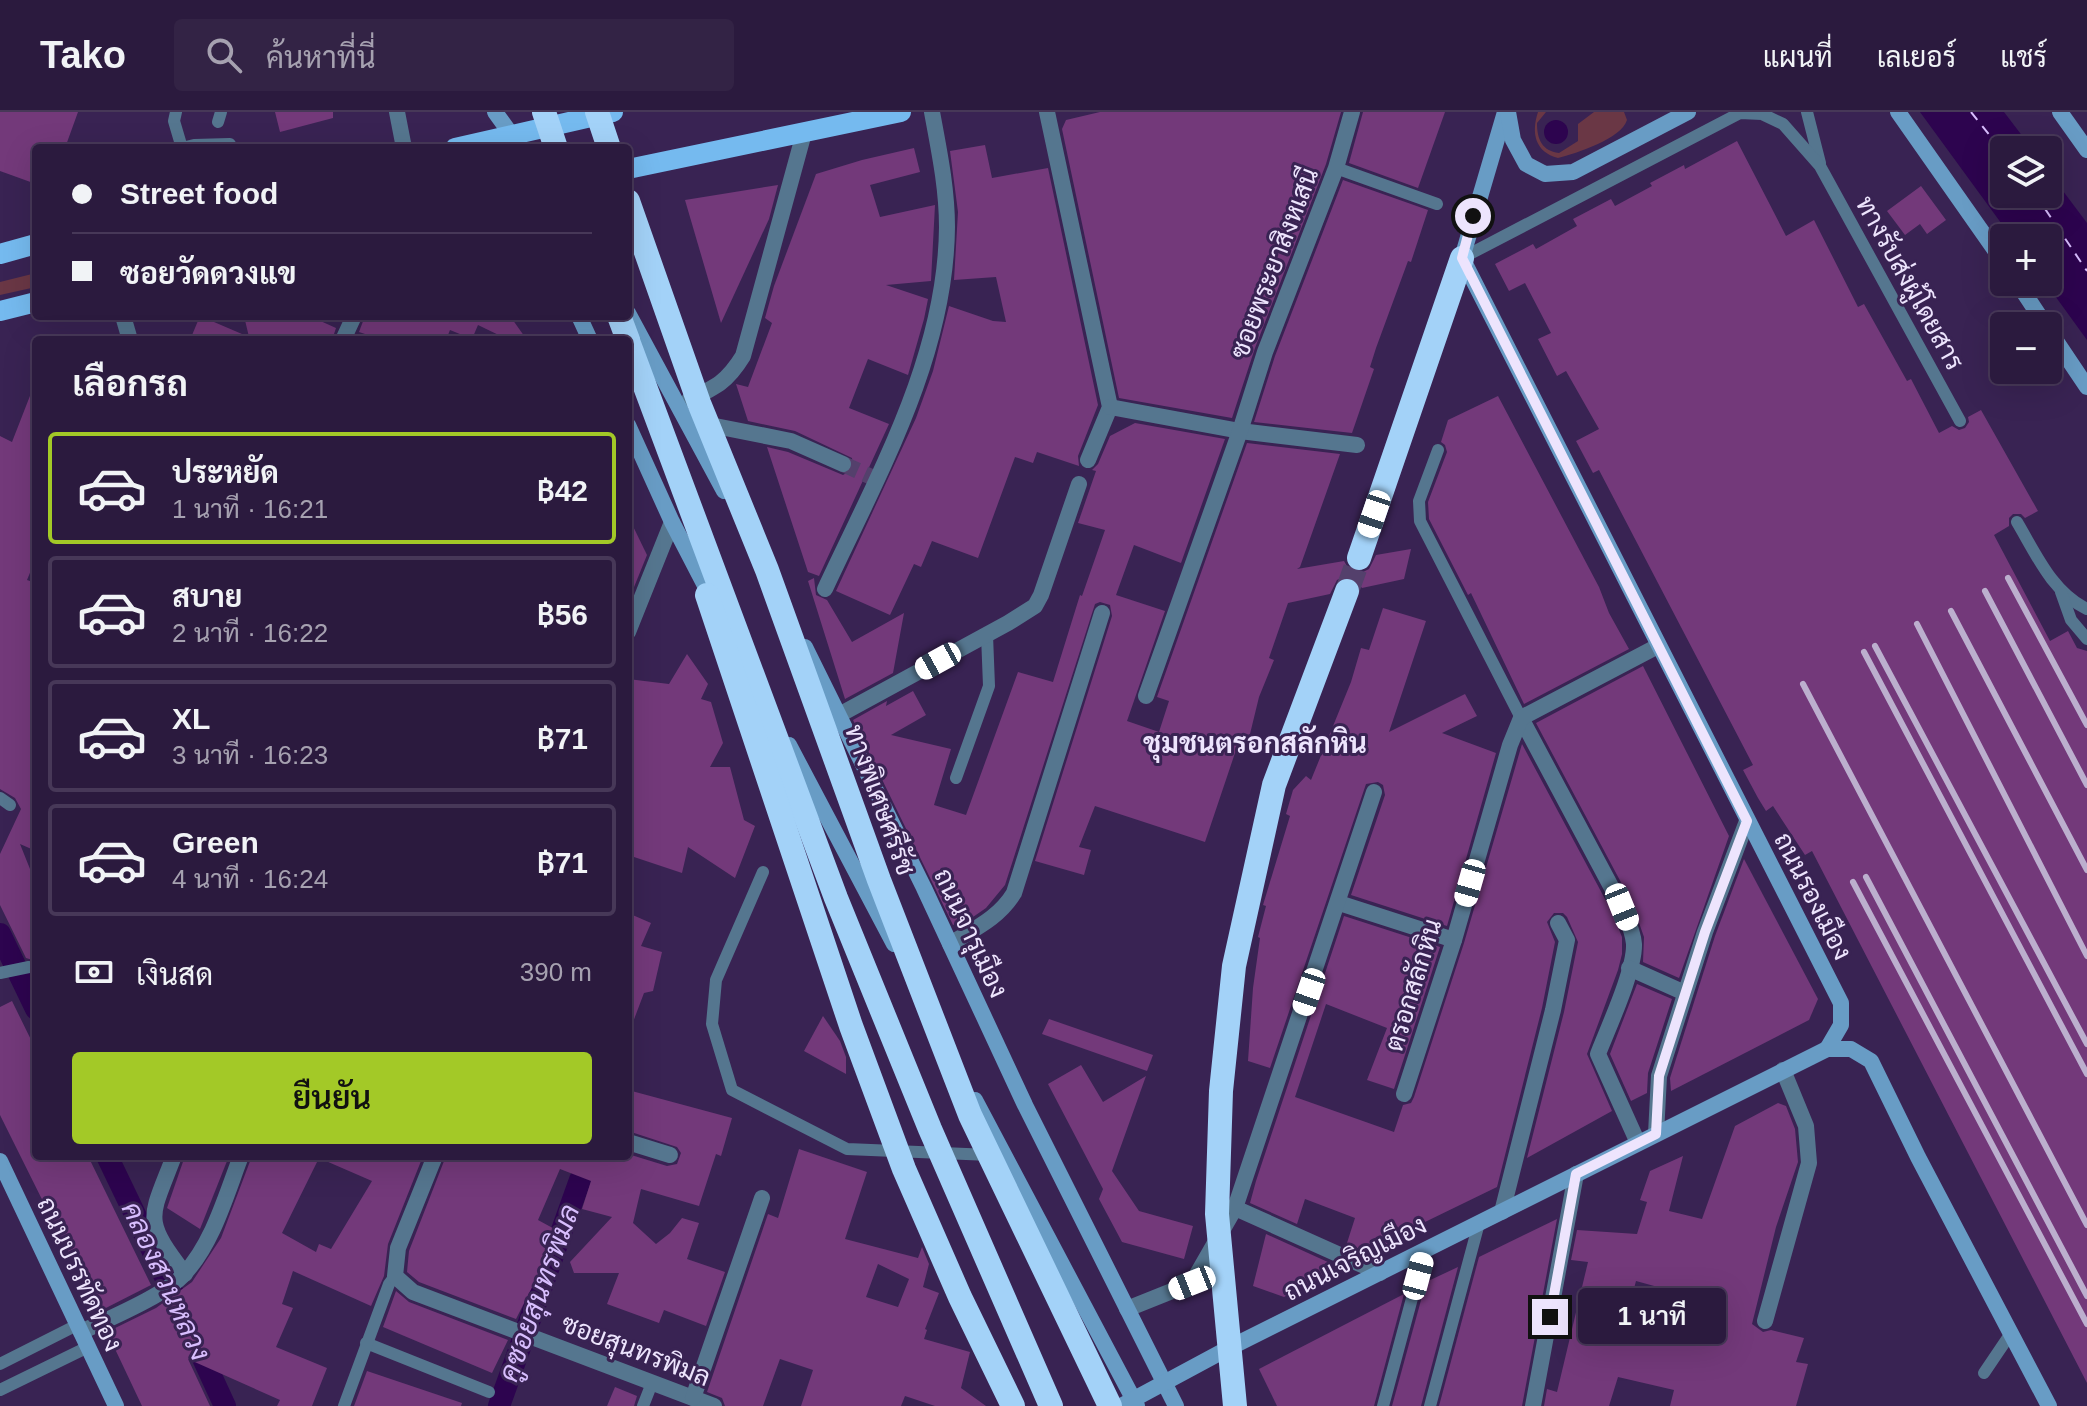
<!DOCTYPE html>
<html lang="th">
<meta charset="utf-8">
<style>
:root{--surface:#2b1a3e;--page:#332345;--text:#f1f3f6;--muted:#a6a1b0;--line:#473858;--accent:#a3c927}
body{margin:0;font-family:Arial,Sarabun,sans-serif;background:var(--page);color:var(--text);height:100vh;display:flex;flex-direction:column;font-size:30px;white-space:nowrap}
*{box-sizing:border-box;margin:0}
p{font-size:26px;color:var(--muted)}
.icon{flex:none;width:44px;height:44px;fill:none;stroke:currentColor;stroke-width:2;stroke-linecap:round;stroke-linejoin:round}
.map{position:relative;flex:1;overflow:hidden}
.drawer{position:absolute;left:32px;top:224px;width:600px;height:824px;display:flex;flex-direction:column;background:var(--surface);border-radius:8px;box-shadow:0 8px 32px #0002,0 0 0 2px var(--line)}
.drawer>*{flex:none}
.guide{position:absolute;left:32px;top:32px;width:600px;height:176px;border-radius:8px;box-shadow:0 8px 32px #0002,0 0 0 2px var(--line);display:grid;align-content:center;height:176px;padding:0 40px;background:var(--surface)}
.controls{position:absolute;left:1990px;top:24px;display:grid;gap:16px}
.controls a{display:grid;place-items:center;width:72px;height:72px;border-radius:8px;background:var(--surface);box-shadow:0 8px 32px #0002,0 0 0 2px var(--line);font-size:40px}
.end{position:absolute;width:36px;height:36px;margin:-18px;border:10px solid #ede4fd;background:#111;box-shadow:0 0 0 4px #111}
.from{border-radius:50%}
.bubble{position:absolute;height:56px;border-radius:8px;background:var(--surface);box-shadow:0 8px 32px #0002,0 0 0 2px var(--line);font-size:26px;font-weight:600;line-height:56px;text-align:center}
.car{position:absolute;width:24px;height:48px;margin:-24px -12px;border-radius:10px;box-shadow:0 0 6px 2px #0007;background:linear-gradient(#fff 24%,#345 0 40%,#fff 0 76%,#345 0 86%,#fff 0)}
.guide b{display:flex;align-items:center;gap:28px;height:76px;font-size:30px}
.guide b+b{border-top:2px solid var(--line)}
.guide i{width:20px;height:20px;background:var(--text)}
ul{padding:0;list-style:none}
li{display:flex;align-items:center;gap:24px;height:112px;margin:0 16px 12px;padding:0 24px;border:4px solid var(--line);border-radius:8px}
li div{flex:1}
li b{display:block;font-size:30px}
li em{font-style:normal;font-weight:600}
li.active{border-color:var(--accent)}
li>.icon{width:72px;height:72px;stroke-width:1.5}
h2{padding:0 40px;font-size:36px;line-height:96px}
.pay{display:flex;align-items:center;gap:20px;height:88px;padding:0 40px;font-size:30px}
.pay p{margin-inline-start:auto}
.cta{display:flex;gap:16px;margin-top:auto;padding:16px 40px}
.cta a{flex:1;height:92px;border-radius:8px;background:var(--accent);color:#111;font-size:32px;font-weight:600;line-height:92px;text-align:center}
header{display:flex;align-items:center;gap:48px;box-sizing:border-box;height:112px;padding:0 40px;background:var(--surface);border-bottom:2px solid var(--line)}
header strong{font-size:38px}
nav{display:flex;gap:44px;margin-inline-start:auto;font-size:28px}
.search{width:560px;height:72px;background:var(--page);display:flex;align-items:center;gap:20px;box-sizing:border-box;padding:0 28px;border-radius:8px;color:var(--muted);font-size:30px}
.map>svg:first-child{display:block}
</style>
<header>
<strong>Tako</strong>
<div class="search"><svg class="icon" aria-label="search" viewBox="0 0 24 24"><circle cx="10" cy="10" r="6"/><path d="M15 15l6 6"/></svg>ค้นหาที่นี่</div>
<nav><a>แผนที่</a><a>เลเยอร์</a><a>แชร์</a></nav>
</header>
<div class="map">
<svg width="2087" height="1294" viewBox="0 0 2087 1294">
<rect width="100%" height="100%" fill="#392353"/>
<!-- green -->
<g fill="#6a3745">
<path d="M1538 0H1546L1537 11C1537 27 1542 39 1559 41L1578 29V12L1594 0H1624L1627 8C1621 27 1577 41 1558 46 1535 40 1531 21 1538 0Z"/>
<polygon points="36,161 36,175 0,183 0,170"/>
</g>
<!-- water -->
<g fill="#2d044f">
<polygon points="1920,0 2004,0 2033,38 2004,38 2004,82 2048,82 2048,59 2087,111 2087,228 2045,170 2048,170 2048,126 2012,126"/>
<circle cx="1556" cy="20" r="12"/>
</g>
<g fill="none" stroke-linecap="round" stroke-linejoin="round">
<!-- canal -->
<g stroke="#2d044f" stroke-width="22">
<polyline points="0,822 36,897"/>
<polyline points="107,1044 179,1194"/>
<polyline points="195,1229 225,1294"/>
<polyline points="499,1294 580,1068"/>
</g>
<!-- ferry -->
<g stroke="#d8befe" stroke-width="2" stroke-dasharray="10 8" stroke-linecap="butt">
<polyline points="1971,0 2004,41"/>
<polyline points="2035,82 2087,159"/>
</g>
</g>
<!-- building -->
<g fill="#73397a" fill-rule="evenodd">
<polygon points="0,0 78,0 65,36 36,36 36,72 0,59"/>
<polygon points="275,0 333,0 333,6 280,20"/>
<polygon points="1100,0 1341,0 1326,52 1255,236 1232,306 1119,286 1062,17 1066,8"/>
<polygon points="1363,0 1445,0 1418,76 1349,51"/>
<polygon points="1737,29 1786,124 1814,108 1858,195 1864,192 1907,269 1911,267 1939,321 1952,314 1959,318 1965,316 1969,310 1968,305 1981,298 2038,399 2025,406 2021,402 2013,402 2009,406 2009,414 1994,423 2050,529 2068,519 2077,536 2087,539 2087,1271 1812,739 1805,743 1773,694 1766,699 1758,686 1743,658 1753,653 1599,358 1593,361 1576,329 1599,317 1566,259 1557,264 1538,227 1551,221 1525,171 1509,179 1495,152 1533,132 1536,137 1577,114 1573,107 1611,87 1615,94 1652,74 1650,71 1684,53 1685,57"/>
<polygon points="985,33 992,66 1048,56 1098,293 1078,344 1079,354 1037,340 1033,351 1015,345 978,446 932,429 921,455 914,452 890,503 836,479 916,306 933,259 949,194 993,209 1006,210 996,165 954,168 958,100 950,39"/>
<polygon points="914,36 920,60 870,73 880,105 935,93 931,169 886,173 928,187 924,207 908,263 868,247 849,296 889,312 819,464 808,460 767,335 788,340 843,363 853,357 852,346 795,319 748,309 736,272 748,275 772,211 765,206 774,174 816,62 862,48"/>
<polygon points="1343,68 1428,98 1411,150 1408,149 1376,236 1370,255 1374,257 1352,321 1254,310 1275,244"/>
<polygon points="778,73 769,107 721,211 685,88"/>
<polygon points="1921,74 1946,108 1927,122 1920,112 1905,123 1887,99"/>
<polygon points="200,204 249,225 244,204 316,204 316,207 336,216 332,228 190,228"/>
<polygon points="365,204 510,204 527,228 509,228 478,213 472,227 450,218 446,228 383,228 359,220"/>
<polygon points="35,271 36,446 27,468 36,471 36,739 20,732 36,772 36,849 26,846 0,793 0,742 21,697 15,686 0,677 0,324 12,330"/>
<polygon points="1498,284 1599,475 1609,501 1629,537 1524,592 1471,481 1468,483 1429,407 1428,390 1447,340 1445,333 1441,330 1448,308"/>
<polygon points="1135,311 1225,327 1181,451 1134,433 1116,483 1165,499 1127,609 1159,620 1169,589 1157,585 1247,331 1340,342 1300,455 1297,457 1344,449 1348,456 1361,461 1369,457 1376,443 1411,437 1404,467 1362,476 1353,465 1344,464 1337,468 1330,482 1288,491 1269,546 1274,548 1259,585 1250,622 1243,640 1236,638 1205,730 1095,694 1079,735 1091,738 1084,763 1035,749 1112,504 1110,493 1100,490 1095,492 1005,773 986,796 973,805 953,813 853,608 887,589 886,594 913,579 926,603 891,623 951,637 934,693 966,703 1018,560 1053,570 1080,483 1082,484 1105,418 1078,411 1096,359 1092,358 1098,352 1110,324"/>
<polygon points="628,404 647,443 628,490"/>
<polygon points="814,466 816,483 827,488 852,530 904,501 893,561 845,587 808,469"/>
<polygon points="1383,496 1426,509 1389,620 1465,582 1477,604 1442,621 1496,641 1447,814 1351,783 1385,683 1383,673 1378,670 1366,672 1270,956 1248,949 1253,876 1260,826 1258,825 1266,794 1263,793 1290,704 1286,702 1293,678 1306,664 1311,668 1351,570 1361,536 1369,538"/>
<polygon points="687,542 708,572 701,587 711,590 723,631 710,655 730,655 744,708 755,714 735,766 688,735 682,761 628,743 628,567 669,572"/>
<polygon points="1643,554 1729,724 1679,866 1643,850 1644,825 1632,791 1536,611"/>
<polygon points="1522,632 1612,800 1622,825 1622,842 1618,858 1587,942 1612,999 1527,1046 1564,900 1578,830 1567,805 1563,801 1554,801 1547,810 1555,830 1542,896 1497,1075 1425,1110 1367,1143 1346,1134 1355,1106 1305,1087 1297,1112 1250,1091 1256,1069 1344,804 1440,835 1394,977 1367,968 1387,916 1326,892 1295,985 1394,1020 1403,993 1411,991 1414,985 1464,831"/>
<polygon points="1744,747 1818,887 1809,908 1671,979 1670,966 1715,824"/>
<polygon points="628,801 651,811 641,834 662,840 653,879 644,881 630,918 628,917"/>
<polygon points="1637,872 1672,887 1648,961 1647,981 1631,989 1610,942"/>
<polygon points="12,889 36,938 36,1044 88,1044 151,1173 98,1200 0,1003 0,895"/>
<polygon points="823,904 840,929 846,945 846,962 804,939"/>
<polygon points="1049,907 1153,943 1147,959 1042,922"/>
<polygon points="1081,953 1103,990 1146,964 1112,1059 1139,1099 1193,1114 1184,1147 1122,1130 1099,1087 1103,1077 1048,972"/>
<polygon points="628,978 732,1006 721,1044 716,1042 699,1094 641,1077 633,1111 656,1132 670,1121 682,1106 699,1111 687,1147 725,1160 706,1214 664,1198 659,1211 607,1192 619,1161 574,1161 570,1150 612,1105 582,1097 591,1069 560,1057 538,1108 560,1120 516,1207 419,1170 407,1160 409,1139 446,1044 628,1044 628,1042 667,1054 677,1052 681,1041 677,1035 628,1019"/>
<path d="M1778 991 1786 994 1795 1017 1798 1050 1776 1115 1752 1212 1763 1220 1771 1218 1804 1226 1796 1250 1808 1252 1796 1294H1670L1674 1278 1618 1265 1609 1294H1544L1547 1277 1557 1280 1588 1150 1571 1148 1577 1118 1637 1122 1647 1090 1640 1088 1650 1059 1683 1044 1669 1099 1702 1107 1735 1014ZM1636 1169 1676 1180 1670 1213 1627 1203Z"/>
<path d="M799 1037 867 1060 845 1127 918 1146 922 1135 929 1152 923 1175 939 1181 925 1217 927 1218 924 1227 970 1240 961 1276 986 1294H935L905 1284 901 1294H801L813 1258 780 1247 763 1294H725L722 1286 707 1280 768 1102 778 1106ZM878 1152 909 1167 898 1195 866 1185Z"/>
<polygon points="185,1044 229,1044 200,1117 167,1096"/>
<path d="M252 1044H423L388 1132 384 1164 371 1194 293 1159 282 1192 293 1196 276 1235 327 1256 312 1294H277L280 1288 188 1247 210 1294H142L107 1220 156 1196 192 1170 221 1126ZM319 1046 372 1069 331 1137 319 1132 316 1140 282 1121Z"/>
<polygon points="1557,1107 1522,1294 1439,1294 1479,1145"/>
<polygon points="1266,1122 1341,1156 1284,1185 1253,1174"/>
<polygon points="1458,1155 1421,1294 1392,1294 1426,1170"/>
<polygon points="396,1179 409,1190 508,1228 492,1261 383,1215"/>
<polygon points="1404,1182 1374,1294 1277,1294 1259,1257"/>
<polygon points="367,1259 462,1291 461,1294 354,1294"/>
<polygon points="615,1275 637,1284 634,1294 607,1294"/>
</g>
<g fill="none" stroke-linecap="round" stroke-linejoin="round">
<!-- street-tunnel -->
<polyline stroke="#54406c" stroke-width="16" stroke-dasharray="16 8" stroke-linecap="butt" points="843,352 876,367"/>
<!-- highway-tunnel -->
<polyline stroke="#54406c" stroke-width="24" stroke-dasharray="24 12" stroke-linecap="butt" points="1347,479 1359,446"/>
<!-- lane -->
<g stroke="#55768f" stroke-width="12">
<polyline points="176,0 174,9 182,36"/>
<polyline points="1807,0 1820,51"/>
<polyline points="218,10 221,0"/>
<polyline points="182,36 194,33 230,32"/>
<polyline points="1336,56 1437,92"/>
<polyline points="1462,146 1740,1 1762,2 1783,12 1820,54 1960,309"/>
<polyline points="1438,338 1419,389 1420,409 1521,606"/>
<path d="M2017 410C2036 442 2052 480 2087 497"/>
<polyline points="2061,480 2071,508 2087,527"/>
<polyline points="956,666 989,574 987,523"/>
<polyline points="0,686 10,693"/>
<polyline points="763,760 716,868 712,912 732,978 847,1037 990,1043"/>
<polyline points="0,861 29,855"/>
<polyline points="366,1231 489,1280"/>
<polyline points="0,1252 77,1213"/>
<polyline points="1984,1261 2011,1221"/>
<polyline points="0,1278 88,1235"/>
<polyline points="344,1294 389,1172 395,1164"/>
<polyline points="643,1294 652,1271"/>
<polyline points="1383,1294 1425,1138"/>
<polyline points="1430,1294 1479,1111"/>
</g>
<!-- street -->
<g stroke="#55768f" stroke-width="16">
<polyline points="397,0 404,36"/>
<polyline points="1047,0 1110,295 1088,348"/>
<polyline points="123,204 130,228"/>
<polyline points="343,228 354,204"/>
<path d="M689 288C716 275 727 270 743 244L804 21"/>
<polyline points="1110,295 1240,319 1357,333"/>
<polyline points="700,311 791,329 843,352"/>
<path d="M825 477C878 363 946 244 947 115 947 76 939 38 932 0"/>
<polyline points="628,520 672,410"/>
<polyline points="1146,584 1240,319 1265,240 1336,56 1352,0"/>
<polyline points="839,603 1008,511 1035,494 1041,483 1079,372"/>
<path d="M1521 606 1622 795C1627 807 1633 819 1634 832 1635 858 1608 916 1598 942L1638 1031"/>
<polyline points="1339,791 1454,828"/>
<path d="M950 832C974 817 999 806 1014 781L1102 501"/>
<polyline points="1629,856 1685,881"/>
<polyline points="1404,982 1454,828 1510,633 1521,606 1658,534"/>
<polyline points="1656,1022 1659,964 1705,820 1747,709"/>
<polyline points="628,1030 670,1043"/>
<path d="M174 1044C150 1107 142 1106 185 1162"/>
<polyline points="435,1044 398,1136 395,1164 413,1180 714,1294"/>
<polyline points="1235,1096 1380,1161"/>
<polyline points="1502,1100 1553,898 1567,828 1558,811"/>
<polyline points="1127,1197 1192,1171 1235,1096 1374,680"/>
<polyline points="1765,1209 1809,1051 1806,1014 1783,958"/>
<path d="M81 1220C108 1207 166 1183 184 1162 213 1131 226 1083 241 1044"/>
<polyline points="693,1286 762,1086"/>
<polyline points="1533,1294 1576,1062"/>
</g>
<!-- secondary -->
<g stroke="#689cc5" stroke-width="16">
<polyline points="495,0 521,36"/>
<polyline points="1505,0 1462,146 1841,891 1841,913 1827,937"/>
<polyline points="1508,0 1513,28 1526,52 1545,62 1573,60 1688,0"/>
<polyline points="1898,0 2004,151"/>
<polyline points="2060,0 2087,38"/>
<polyline points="2017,170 2046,214"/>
<polyline points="628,201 724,379"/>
<polyline points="579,204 590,228"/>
<polyline points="2048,217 2087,275"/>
<polyline points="628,313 672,410 713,489"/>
<polyline points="805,535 924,776 1025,993 1176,1294"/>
<polyline points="789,633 894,832"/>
<polyline points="975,988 1137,1294"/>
<polyline points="0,1049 116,1294"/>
<polyline points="1121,1294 1227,1237 1827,937 1851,937 1871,949 1918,1045 2049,1294"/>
</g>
<!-- primary -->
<g stroke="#75baef" stroke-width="20">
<polyline points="455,36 613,0"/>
<polyline points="628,57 901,0"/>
<polyline points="0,142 36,132"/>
<polyline points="0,199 36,190"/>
</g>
<!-- highway -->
<g stroke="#a3d2f8" stroke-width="24">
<polyline points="544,0 556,36"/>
<polyline points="597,0 609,36"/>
<polyline points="628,89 699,291 767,458 879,768 970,1003 1110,1294"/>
<polyline points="619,204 628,228"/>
<polyline points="628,229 836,786 930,1017 1051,1294"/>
<polyline points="1359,446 1462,146"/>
<polyline points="707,483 851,914 904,1057 960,1185 1013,1294"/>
<polyline points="1235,1294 1217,1102 1221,979 1234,854 1274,673 1347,479"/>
</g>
<!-- rail -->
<g stroke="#bcafce" stroke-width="6">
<polyline points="2008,466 2087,613"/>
<polyline points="1985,479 2087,673"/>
<polyline points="1951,499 2087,758"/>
<polyline points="1917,512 2087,844"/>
<polyline points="1875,534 2087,932"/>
<polyline points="1864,540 2087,962"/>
<polyline points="1803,572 2087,1113"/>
<polyline points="1866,765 2087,1184"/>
<polyline points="1853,770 2087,1212"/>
</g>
</g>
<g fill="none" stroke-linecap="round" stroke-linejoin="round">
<!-- route -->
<polyline stroke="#ede4fd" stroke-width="10" points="1473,104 1462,146 1747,709 1705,820 1659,964 1656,1022 1576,1062 1550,1205"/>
</g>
<g text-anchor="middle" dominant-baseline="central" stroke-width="6" stroke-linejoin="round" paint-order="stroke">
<!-- street labels -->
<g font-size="26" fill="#ede4fd" stroke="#392353">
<text transform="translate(1274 151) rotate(-69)">ซอยพระยาสิงหเสนี</text>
<text transform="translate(1910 171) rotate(61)">ทางรับส่งผู้โดยสาร</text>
<text transform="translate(880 688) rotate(70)">ทางพิเศษศรีรัช</text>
<text transform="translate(1813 784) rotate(63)">ถนนรองเมือง</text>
<text transform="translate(971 821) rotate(65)">ถนนจารุเมือง</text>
<text transform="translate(1413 873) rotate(-73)">ตรอกสลักหิน</text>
<text transform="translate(1355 1146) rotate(-27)">ถนนเจริญเมือง</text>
<text transform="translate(80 1162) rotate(65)">ถนนบรรทัดทอง</text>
<text transform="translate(636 1238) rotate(21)">ซอยสุนทรพิมล</text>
</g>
<!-- neighbourhood labels -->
<g font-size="28" font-weight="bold" fill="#ede4fd" stroke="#392353">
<text x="1255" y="631">ชุมชนตรอกสลักหิน</text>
</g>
<!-- water labels -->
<g font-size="28" font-style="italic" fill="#d8befe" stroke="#392353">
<text transform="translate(166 1169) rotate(65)">คลองสวนหลวง</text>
<text transform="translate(539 1181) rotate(-70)">คูซอยสุนทรพิมล</text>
</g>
</g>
</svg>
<div class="controls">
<a><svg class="icon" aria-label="layers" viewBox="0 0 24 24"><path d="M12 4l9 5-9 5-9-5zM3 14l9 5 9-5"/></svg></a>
<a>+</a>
<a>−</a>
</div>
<i class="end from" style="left:1473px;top:104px"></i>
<i class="end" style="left:1550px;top:1205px"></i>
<div class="bubble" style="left:1578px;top:1176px;width:148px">1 นาที</div>
<i class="car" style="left:1374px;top:402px;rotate:199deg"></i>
<i class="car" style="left:938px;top:549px;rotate:241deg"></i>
<i class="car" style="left:1470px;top:771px;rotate:196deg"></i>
<i class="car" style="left:1622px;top:795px;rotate:158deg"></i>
<i class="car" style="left:1309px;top:880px;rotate:199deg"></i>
<i class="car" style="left:1418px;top:1164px;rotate:15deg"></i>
<i class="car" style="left:1192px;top:1171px;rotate:248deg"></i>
<div class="guide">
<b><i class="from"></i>Street food</b>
<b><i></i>ซอยวัดดวงแข</b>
</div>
<section class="drawer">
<h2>เลือกรถ</h2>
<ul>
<li class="active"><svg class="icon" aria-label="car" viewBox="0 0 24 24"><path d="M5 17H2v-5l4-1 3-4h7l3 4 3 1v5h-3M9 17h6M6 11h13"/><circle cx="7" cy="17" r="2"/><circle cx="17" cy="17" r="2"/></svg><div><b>ประหยัด</b><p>1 นาที · 16:21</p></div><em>฿42</em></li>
<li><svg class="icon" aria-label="car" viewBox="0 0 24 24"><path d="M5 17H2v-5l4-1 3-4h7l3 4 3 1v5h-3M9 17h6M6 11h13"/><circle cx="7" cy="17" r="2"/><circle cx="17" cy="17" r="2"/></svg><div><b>สบาย</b><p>2 นาที · 16:22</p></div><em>฿56</em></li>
<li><svg class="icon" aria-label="car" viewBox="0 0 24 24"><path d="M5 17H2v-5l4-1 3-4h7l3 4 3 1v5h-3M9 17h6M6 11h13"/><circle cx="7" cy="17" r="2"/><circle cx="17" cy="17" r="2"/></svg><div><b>XL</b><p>3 นาที · 16:23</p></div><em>฿71</em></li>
<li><svg class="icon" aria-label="car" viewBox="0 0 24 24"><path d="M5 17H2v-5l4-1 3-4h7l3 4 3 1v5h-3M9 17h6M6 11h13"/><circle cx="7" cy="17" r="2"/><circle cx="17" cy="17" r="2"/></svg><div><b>Green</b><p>4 นาที · 16:24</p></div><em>฿71</em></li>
</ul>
<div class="pay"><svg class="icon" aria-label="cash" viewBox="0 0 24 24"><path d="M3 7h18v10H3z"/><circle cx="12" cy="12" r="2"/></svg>เงินสด<p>390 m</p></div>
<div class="cta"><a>ยืนยัน</a></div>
</section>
</div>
